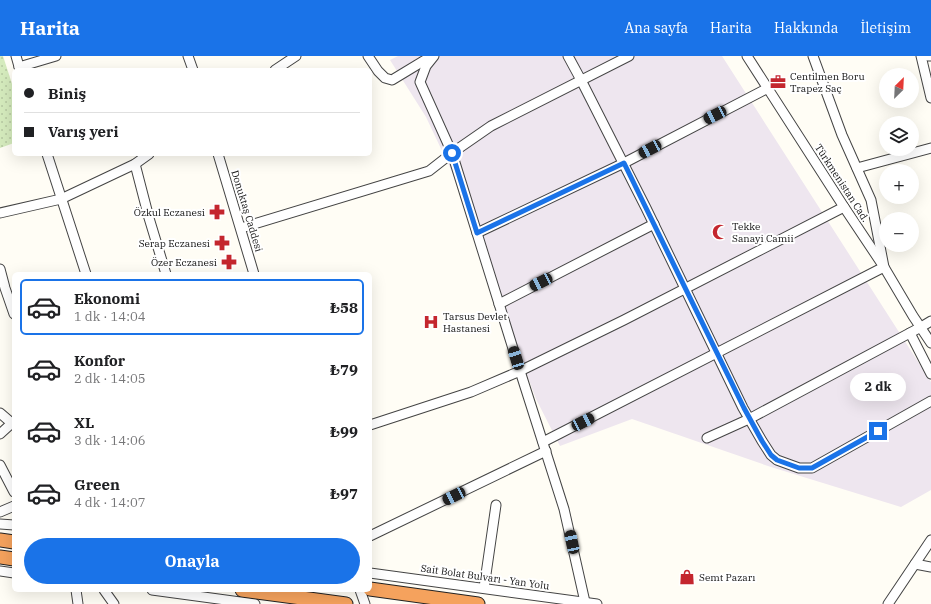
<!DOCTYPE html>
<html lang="tr">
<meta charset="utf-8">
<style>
:root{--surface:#fff;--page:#f6f6f6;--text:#202124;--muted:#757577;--line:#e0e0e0;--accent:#1a73e8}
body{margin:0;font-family:"IBM Plex Serif",serif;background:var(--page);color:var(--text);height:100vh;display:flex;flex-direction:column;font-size:15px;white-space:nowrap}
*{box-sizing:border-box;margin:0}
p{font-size:13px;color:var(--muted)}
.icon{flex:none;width:22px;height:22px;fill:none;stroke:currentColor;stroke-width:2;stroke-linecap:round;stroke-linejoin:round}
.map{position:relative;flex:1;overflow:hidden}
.sheet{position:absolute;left:12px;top:216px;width:360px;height:320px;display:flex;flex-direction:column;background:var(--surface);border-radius:6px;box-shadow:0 4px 16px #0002}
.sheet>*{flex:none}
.hud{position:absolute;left:12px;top:12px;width:360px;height:88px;border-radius:6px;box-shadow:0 4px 16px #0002;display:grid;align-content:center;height:88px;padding:0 12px;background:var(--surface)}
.needle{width:26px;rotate:24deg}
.tools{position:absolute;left:879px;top:12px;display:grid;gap:8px}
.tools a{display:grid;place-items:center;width:40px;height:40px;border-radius:50%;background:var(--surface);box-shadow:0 4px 16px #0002;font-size:20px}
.end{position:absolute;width:18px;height:18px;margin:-9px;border:5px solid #1a73e8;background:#fff;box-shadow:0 0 0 2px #fff}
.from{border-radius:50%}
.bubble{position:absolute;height:28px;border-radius:14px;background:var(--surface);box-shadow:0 4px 16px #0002;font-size:13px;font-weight:700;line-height:28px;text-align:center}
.car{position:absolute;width:12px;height:24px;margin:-12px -6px;border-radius:5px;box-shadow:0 0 3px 1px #0007;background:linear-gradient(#222 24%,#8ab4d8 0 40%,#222 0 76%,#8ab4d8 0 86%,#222 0)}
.hud b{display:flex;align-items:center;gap:14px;height:38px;font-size:15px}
.hud b+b{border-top:1px solid var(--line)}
.hud i{width:10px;height:10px;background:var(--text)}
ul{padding:7px 0 0;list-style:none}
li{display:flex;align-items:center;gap:12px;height:56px;margin:0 8px 6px;padding:0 4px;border:2px solid transparent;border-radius:6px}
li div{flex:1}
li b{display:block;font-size:15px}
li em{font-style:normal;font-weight:700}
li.active{border-color:var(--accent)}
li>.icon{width:36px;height:36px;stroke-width:1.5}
.button{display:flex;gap:8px;margin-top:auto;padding:8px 12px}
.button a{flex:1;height:46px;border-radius:24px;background:var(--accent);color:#fff;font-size:16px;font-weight:700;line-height:46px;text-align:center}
header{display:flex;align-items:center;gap:24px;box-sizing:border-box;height:56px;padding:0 20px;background:var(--accent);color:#fff}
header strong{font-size:19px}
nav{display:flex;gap:22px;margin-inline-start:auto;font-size:14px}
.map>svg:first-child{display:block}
</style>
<header>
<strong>Harita</strong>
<nav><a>Ana sayfa</a><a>Harita</a><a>Hakkında</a><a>İletişim</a></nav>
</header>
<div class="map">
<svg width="931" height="548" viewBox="0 0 931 548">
<defs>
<pattern id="green-dots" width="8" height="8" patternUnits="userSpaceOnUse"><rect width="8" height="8" fill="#d5ebbd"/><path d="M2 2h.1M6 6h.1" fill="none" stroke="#b6c8a1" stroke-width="1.8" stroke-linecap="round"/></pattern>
</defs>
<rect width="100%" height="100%" fill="#fffdf5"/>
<!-- industrial -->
<polygon fill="#eee6ef" points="398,0 722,0 931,326 931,434 901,451 771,411 632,363 560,390 536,343 452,116 426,61 390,4"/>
<!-- green -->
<polygon fill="url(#green-dots)" points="0,0 3,0 14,34 14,87 0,92"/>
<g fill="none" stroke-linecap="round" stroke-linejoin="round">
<defs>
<g id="minor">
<polyline points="16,0 20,14"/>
<polyline points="188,0 193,14"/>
<polyline points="368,0 378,15 385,22 392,24 430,1"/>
<polyline points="434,0 426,10 420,26 452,97 520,315 564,453 585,546"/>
<polyline points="568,0 581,24 646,152 743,352 762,385 771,399 777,404 799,412 812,412 931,345"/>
<polyline points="747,0 844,151 884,211 913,260 931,287"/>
<polyline points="921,0 931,42"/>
<polyline points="928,0 931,0"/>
<polyline points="19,11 56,0"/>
<polyline points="275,14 296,0"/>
<polyline points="47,98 86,218"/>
<polyline points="218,98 254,218"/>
<polyline points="135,108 149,162 166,218"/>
<polyline points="857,112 931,92"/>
<polyline points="0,157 61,143 135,108 149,98"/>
<polyline points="241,172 429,115 452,97 491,70 629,0"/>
<polyline points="477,177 624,107 768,32"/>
<polyline points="0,213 5,232 14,258"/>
<polyline points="499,248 654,168"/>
<polyline points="910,277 931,318"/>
<polyline points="0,357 14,369"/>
<polyline points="370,369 471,336 520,315 624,264 844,151"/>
<polyline points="0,378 12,367"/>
<polyline points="707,382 749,363 921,271 931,265"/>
<polyline points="543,386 884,211 871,144 842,79 813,0"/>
<polyline points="0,409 14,436"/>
<polyline points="0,456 14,450"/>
<polyline points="0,468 14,469"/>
<polyline points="370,480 546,395"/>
<polyline points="915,508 931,511"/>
<polyline points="0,515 14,517"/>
<polyline points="370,517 597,548"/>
<polyline points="484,532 496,449"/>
<polyline points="76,534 78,548"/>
<polyline points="104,534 114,548"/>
<polyline points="152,534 255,548"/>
<polyline points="360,534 365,548"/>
<polyline points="888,548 931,484"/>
</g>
<g id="highway">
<polyline points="0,484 14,486"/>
<polyline points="0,501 14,503"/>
<polyline points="370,533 478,548"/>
<polyline points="242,534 346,548"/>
</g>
</defs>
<!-- minor casing -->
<use href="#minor" stroke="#444" stroke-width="11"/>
<!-- highway casing -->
<use href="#highway" stroke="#222" stroke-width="15"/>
<!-- minor -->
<use href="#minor" stroke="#fff" stroke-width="9"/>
<!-- highway -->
<use href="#highway" stroke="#f5a25d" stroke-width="13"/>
</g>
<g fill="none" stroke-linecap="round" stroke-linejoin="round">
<!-- route -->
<polyline stroke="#1a73e8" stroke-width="5" points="452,97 477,177 624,107 646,152 744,352 762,385 771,399 777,404 799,412 812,412 878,375"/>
</g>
<!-- icons -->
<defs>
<symbol id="office-bare" viewBox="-9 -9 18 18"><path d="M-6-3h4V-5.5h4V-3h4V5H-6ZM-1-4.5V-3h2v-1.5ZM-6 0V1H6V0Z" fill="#c4262e" stroke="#fff" stroke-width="2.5" paint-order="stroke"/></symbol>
<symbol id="pharmacy-bare" viewBox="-9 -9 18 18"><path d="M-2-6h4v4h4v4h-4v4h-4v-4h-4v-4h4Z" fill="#c4262e" stroke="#fff" stroke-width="2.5" paint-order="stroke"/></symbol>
<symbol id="mosque-bare" viewBox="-9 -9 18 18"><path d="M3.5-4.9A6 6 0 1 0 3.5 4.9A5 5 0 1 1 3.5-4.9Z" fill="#c4262e" stroke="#fff" stroke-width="2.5" paint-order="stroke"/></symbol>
<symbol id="hospital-bare" viewBox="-9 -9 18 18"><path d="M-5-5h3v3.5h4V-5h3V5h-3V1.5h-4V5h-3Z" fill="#c4262e" stroke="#fff" stroke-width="2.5" paint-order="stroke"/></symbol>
<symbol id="shop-bare" viewBox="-9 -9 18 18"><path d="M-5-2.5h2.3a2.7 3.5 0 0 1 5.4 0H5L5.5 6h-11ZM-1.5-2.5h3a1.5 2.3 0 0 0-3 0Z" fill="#c4262e" stroke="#fff" stroke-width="2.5" paint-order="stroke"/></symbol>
</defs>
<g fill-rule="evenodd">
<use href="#office-bare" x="767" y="15" width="22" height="22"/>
<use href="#pharmacy-bare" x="206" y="145" width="22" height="22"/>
<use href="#mosque-bare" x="709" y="165" width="22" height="22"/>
<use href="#pharmacy-bare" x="211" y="176" width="22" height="22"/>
<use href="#pharmacy-bare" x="218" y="195" width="22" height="22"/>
<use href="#hospital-bare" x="420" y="255" width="22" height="22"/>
<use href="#shop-bare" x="676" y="510" width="22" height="22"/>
</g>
<g text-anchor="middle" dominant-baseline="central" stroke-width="4" stroke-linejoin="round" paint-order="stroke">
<!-- poi labels -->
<g font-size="10" fill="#111" stroke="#fff" text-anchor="start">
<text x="790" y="20">Centilmen Boru<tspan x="790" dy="12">Trapez Saç</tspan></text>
<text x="205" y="156" text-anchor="end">Özkul Eczanesi</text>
<text x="732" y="170">Tekke<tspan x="732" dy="12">Sanayi Camii</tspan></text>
<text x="210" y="187" text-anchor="end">Serap Eczanesi</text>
<text x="217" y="206" text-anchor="end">Özer Eczanesi</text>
<text x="443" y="260">Tarsus Devlet<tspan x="443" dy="12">Hastanesi</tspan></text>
<text x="699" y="521">Semt Pazarı</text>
</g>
<!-- street labels -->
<g font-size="10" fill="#111" stroke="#fff">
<text transform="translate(842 127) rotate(57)">Türkmenistan Cad.</text>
<text transform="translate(247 155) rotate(73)">Donuktaş Caddesi</text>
<text transform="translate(485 521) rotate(8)">Sait Bolat Bulvarı - Yan Yolu</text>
</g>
</g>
</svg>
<div class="tools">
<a><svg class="needle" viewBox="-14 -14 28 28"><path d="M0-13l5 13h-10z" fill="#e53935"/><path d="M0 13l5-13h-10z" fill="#757577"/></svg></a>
<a><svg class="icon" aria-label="layers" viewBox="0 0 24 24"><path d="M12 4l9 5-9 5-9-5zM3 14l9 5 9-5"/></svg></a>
<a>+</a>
<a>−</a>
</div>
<i class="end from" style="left:452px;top:97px"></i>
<i class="end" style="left:878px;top:375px"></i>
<div class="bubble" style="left:850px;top:317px;width:56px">2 dk</div>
<i class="car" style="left:715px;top:59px;rotate:243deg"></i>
<i class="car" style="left:650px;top:93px;rotate:242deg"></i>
<i class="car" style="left:541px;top:226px;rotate:243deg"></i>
<i class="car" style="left:516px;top:302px;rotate:343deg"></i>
<i class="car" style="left:583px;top:366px;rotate:63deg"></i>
<i class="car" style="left:454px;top:440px;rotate:244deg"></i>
<i class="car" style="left:572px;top:486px;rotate:348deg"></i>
<div class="hud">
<b><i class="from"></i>Biniş</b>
<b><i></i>Varış yeri</b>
</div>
<section class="sheet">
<ul>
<li class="active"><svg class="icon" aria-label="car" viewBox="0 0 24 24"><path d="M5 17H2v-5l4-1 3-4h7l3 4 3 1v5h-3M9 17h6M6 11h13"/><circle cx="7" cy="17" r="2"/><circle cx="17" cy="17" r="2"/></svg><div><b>Ekonomi</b><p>1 dk · 14:04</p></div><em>₺58</em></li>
<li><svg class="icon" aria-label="car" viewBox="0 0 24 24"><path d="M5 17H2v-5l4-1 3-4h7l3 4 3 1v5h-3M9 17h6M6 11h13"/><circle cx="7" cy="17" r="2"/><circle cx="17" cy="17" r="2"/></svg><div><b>Konfor</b><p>2 dk · 14:05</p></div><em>₺79</em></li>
<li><svg class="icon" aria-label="car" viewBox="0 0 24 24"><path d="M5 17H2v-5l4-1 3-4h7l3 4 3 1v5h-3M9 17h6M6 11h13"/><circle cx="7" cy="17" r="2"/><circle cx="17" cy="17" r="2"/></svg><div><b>XL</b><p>3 dk · 14:06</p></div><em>₺99</em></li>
<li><svg class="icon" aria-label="car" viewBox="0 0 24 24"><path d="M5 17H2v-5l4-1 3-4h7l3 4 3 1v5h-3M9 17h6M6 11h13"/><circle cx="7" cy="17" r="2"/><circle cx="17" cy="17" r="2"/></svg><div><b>Green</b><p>4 dk · 14:07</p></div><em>₺97</em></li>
</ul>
<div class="button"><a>Onayla</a></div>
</section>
</div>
